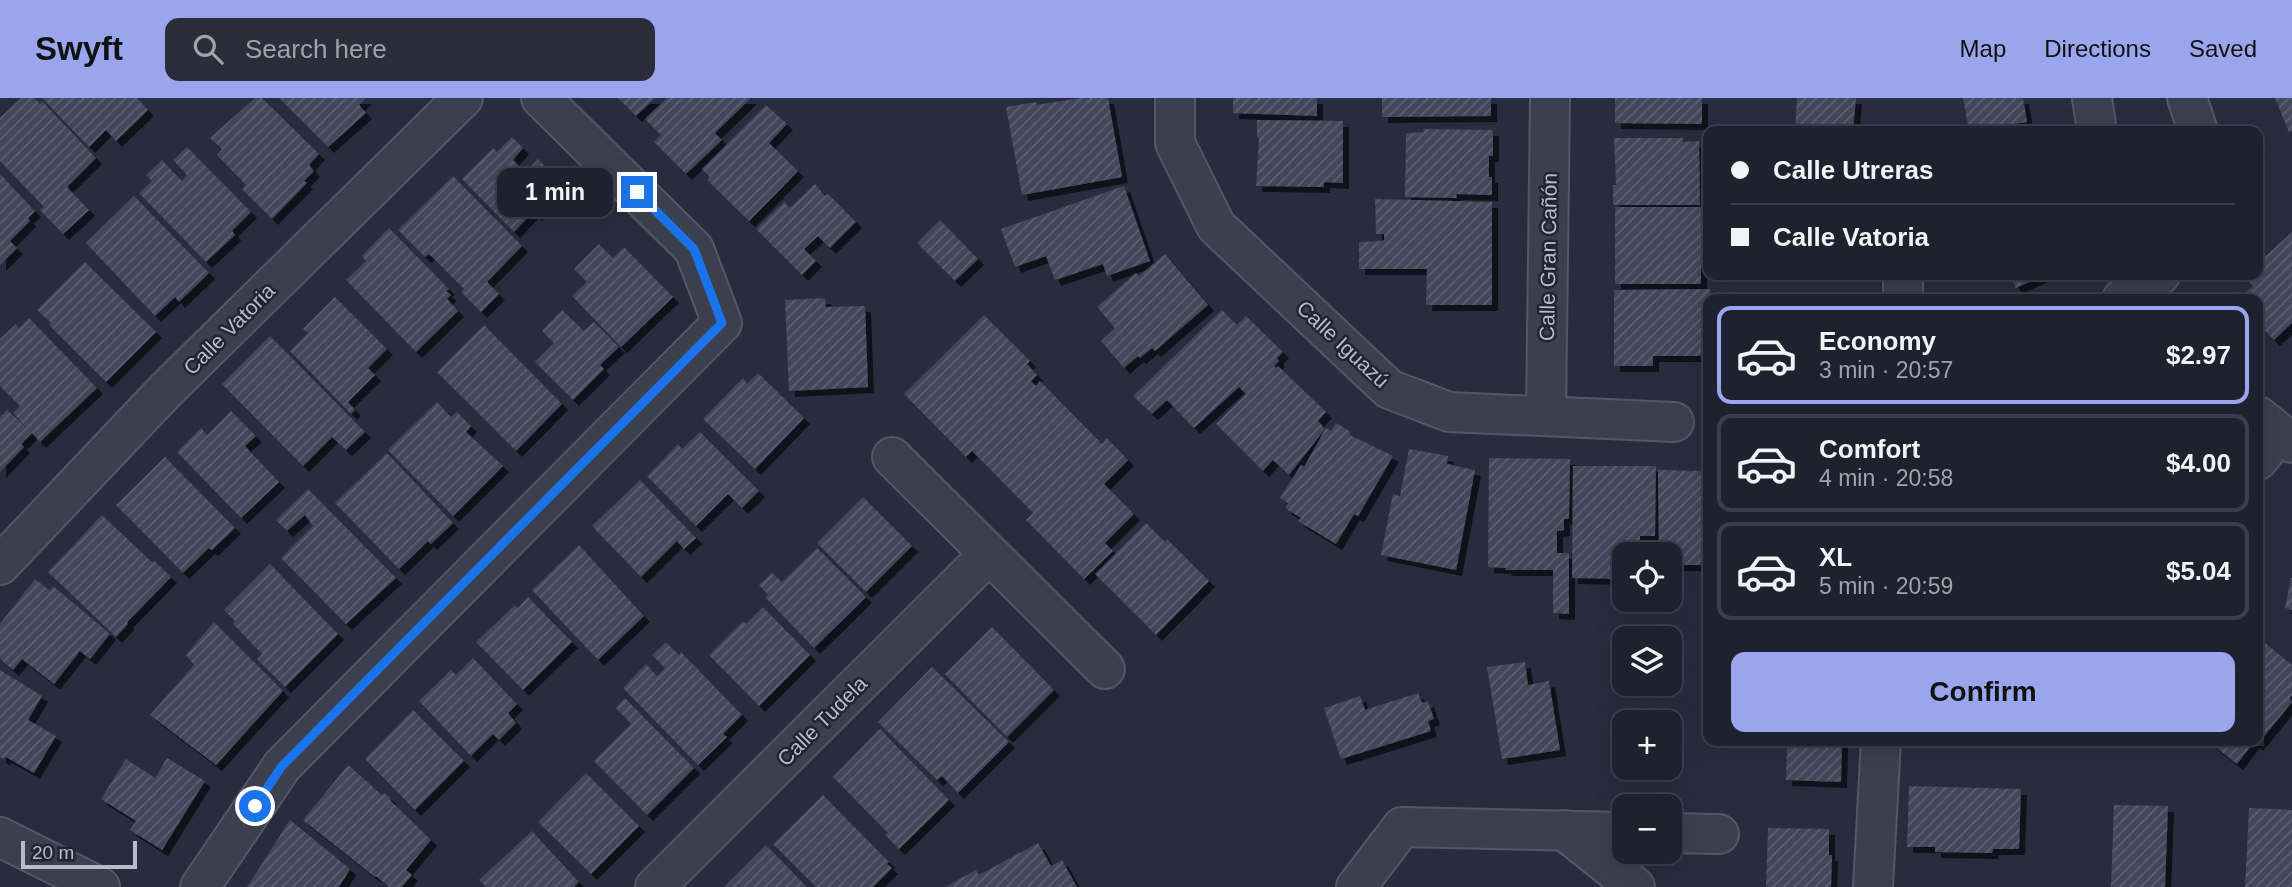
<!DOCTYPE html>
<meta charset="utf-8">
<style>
:root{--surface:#1e212e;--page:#2b2e3a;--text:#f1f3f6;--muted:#a1a3aa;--line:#3c3e4a;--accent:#99a5ed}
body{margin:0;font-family:Arial,sans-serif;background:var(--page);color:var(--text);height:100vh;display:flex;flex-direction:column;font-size:26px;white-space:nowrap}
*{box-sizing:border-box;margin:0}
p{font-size:23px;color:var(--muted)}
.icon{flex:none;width:38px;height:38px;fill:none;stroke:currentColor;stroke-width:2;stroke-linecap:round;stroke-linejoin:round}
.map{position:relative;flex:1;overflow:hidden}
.details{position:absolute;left:1703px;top:196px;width:560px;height:452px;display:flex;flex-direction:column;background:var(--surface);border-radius:14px;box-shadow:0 7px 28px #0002,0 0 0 2px var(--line)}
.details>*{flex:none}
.hud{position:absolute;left:1703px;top:28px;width:560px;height:154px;border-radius:14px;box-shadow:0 7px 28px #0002,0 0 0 2px var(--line);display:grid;align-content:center;height:154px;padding:0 28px;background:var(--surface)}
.fabs{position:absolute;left:1612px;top:444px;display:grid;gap:14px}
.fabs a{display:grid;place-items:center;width:70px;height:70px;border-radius:14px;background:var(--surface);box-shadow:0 7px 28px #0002,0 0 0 2px var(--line);font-size:35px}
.scale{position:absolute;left:21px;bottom:18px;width:116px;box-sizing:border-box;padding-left:7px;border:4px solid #b9bbc9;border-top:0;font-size:19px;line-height:24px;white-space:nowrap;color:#b9bbc9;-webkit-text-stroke:5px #212433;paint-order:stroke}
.end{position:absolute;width:32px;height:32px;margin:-16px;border:9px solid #1a73e8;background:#fff;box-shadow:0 0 0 4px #fff}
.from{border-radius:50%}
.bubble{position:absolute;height:49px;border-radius:14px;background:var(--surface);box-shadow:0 7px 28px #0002,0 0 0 2px var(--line);font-size:23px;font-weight:800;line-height:49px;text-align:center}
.hud b{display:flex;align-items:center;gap:24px;height:66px;font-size:26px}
.hud b+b{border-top:2px solid var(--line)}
.hud i{width:18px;height:18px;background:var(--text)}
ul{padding:12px 0 0;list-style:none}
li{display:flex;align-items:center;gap:21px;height:98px;margin:0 14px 10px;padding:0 14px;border:4px solid var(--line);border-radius:14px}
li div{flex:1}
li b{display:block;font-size:26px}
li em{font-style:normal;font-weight:800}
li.active{border-color:var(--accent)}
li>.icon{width:63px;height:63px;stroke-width:1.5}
.button{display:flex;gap:14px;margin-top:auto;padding:14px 28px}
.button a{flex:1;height:80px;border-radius:14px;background:var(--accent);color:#111;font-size:28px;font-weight:800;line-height:80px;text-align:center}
header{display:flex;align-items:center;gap:42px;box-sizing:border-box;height:98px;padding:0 35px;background:var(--accent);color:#111}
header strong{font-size:33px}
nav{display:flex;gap:38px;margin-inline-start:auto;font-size:24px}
.search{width:490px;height:63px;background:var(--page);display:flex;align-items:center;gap:18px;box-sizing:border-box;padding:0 24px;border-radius:14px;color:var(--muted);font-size:26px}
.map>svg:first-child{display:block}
</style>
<header>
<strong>Swyft</strong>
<div class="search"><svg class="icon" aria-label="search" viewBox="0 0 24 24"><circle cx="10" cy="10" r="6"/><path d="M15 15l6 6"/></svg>Search here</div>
<nav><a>Map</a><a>Directions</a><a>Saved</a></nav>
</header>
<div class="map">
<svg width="2292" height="789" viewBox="0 0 2292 789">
<defs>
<pattern id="building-hatch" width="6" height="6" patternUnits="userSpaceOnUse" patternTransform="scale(1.75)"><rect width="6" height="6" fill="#43475b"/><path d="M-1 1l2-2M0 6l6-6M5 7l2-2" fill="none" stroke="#5c6071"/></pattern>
<filter id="shadow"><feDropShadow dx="6" dy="6" stdDeviation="0" flood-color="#0009"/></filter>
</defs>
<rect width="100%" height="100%" fill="#282c3e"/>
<!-- building -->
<g fill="url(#building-hatch)" filter="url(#shadow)">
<polygon points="21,0 35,0 40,6 42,3 96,60 67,89 89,112 63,136 40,112 44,109 0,63 0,20"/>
<polygon points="44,0 137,0 148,12 116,43 106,32 89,49 43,1"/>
<polygon points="255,0 262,0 319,56 309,67 314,73 304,83 307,85 272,121 242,91 246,87 217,57 222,51 210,40"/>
<polygon points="279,0 366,0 359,7 366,15 328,49"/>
<polygon points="618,0 655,0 636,18"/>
<polygon points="667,0 751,0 715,35 722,42 686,76 654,44 661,37 645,21"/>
<polygon points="1080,0 1108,0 1122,79 1022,97 1006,9 1036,4 1037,7"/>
<polygon points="1233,0 1317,0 1317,18 1233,15"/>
<polygon points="1382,0 1491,0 1491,18 1382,19"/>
<polygon points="1615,0 1702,0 1702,26 1615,25"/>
<polygon points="1797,0 1856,0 1853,33 1795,33"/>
<polygon points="1963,0 2023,0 2027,24 1969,33"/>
<polygon points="2275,0 2292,0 2292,33 2289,34"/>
<polygon points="766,7 787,26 769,45 798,73 749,123 707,82 710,79 702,71"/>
<polygon points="1257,22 1343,23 1343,85 1324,84 1324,89 1256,88 1259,40 1257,40"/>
<polygon points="1423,31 1493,32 1493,58 1489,58 1489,79 1492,79 1492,97 1456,96 1457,100 1405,99 1406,35 1424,34"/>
<polygon points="512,39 523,50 513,62 525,74 538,61 563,87 536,117 533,114 514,134 462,81 493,50 497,54"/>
<polygon points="1614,40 1683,40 1683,44 1699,43 1700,107 1613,107 1613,87 1616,87"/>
<polygon points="187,49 251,114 232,133 235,137 206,164 139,95 152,83 146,77 162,62 182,83 187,77 173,62"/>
<polygon points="0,76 35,113 28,120 30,123 10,143 17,150 0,167"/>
<polygon points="453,78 522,148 487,184 499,196 481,214 461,194 464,191 429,156 425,159 398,132"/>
<polygon points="815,86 825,98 828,96 856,124 830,150 818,138 804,151 816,163 802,177 756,131 784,104 790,110"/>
<polygon points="1124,88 1150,163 1107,178 1103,166 1055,182 1046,158 1015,169 1001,131"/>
<polygon points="134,98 209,175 179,204 175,199 155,218 86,145"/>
<polygon points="1375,101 1492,104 1492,207 1426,207 1427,171 1359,171 1359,144 1384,143 1384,136 1376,136"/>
<rect x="1615" y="109" width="86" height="77"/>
<polygon points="940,122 978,161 955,183 917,145"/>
<polygon points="389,130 449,191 446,193 451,197 447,201 458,213 416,254 346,182 366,163 362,158"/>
<polygon points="2292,134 2292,225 2274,242 2258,225 2258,201 2238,201 2253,188 2244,178 2258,177 2258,165"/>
<polygon points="599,146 613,160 624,149 673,199 621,249 572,198 587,184 574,171"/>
<polygon points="1165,156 1208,207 1155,253 1152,250 1140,260 1138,258 1124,270 1101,243 1115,230 1097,209 1136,175 1139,178"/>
<polygon points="85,164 156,234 106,284 49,227 51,225 37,212"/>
<polygon points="2009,177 2044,177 2016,190"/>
<polygon points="1710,191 1708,258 1653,258 1653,268 1614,268 1614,192"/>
<polygon points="335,199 387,251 368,270 375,277 348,304 355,312 351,316 290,253 308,235 303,231"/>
<polygon points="825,200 826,209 865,208 868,289 789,293 785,202"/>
<polygon points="562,212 584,233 594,224 619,249 600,267 604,271 573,302 535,264 554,245 542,233"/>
<polygon points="1222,212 1237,227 1246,218 1283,254 1277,260 1279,263 1274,268 1276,270 1278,268 1326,314 1318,323 1325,331 1289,377 1273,362 1263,373 1216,326 1246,296 1239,289 1194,330 1167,302 1152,316 1133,298"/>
<polygon points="984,217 1030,263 1027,266 1037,277 1031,283 1036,288 1040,283 1102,346 1107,340 1128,362 1104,386 1134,416 1105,445 1113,453 1084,481 1026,422 1033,415 972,353 966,359 904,296"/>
<polygon points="29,220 97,290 40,344 32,335 21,346 24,349 0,374 0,319 7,312 29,332 13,315 20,308 0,288 0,241 16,226 19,230"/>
<polygon points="484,227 562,306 516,353 437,274"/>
<polygon points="270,238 365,334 346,352 332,339 303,368 222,286"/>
<polygon points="758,275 804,320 755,371 703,321 743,280 747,286"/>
<polygon points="437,304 451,319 457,314 471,328 466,334 503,368 453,418 388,352"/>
<polygon points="231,313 256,338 245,348 279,384 241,420 177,354 201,330 207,337"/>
<polygon points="1336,325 1351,334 1350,337 1393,358 1358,418 1354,416 1336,446 1298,423 1301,420 1285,410 1288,405 1280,400 1301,367 1304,369 1326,330 1331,333"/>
<polygon points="700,334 759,393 742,410 728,396 696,428 647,378 678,346 682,351"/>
<polygon points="1409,351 1448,358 1447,366 1475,372 1456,472 1381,457 1393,396 1400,398"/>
<polygon points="387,355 453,425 431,446 428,443 399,471 335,405"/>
<polygon points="165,359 235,430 212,452 209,450 183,475 116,407"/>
<polygon points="1489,360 1570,361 1569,421 1564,421 1564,432 1557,433 1557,455 1569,455 1569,516 1553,515 1553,472 1505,472 1506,470 1488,469"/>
<polygon points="1573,368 1656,368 1655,438 1640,438 1640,457 1624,457 1624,481 1572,480"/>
<polygon points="1658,372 1708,373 1708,467 1670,467 1670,457 1659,457"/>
<polygon points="640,382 696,440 684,451 677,443 641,479 592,428"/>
<polygon points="308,391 396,480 346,526 281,460 313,428 305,417 287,433 276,422"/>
<polygon points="863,399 912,448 866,494 817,445"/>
<polygon points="102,417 153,465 154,463 171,479 127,524 128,526 116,539 48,474"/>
<polygon points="1146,425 1165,444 1167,441 1209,483 1156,537 1095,476"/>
<polygon points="579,447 644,518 598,562 532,492"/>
<polygon points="817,450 866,499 814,550 765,499 768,497 759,487 772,475 782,484"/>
<polygon points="270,466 338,536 285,589 257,561 262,556 233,526 235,523 224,512"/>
<polygon points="2291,480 2292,480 2292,512 2285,510"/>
<polygon points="35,481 50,493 53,488 110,536 90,561 80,553 54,586 22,561 13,572 0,561 0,526"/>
<polygon points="528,499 572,544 523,592 476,544 515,507 518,510"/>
<polygon points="763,509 810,557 759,608 709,557 743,523 746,526"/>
<polygon points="214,524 283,593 216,667 150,617 194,567 186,557"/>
<polygon points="992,529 1054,592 1007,639 945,576"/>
<polygon points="2259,540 2292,567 2292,597 2290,600 2292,604 2257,647 2254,644 2237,666 2207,642 2258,642"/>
<polygon points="666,544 679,557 681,554 742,617 723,636 727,639 698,667 623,590 646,566 657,578 665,570 652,557"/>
<polygon points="473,560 517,606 508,615 516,625 499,642 493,636 471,658 419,603 451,572 456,577"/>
<polygon points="1525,564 1528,587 1549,583 1560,652 1502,661 1487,569"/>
<polygon points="932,569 1009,644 958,695 942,678 937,682 878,624"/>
<polygon points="0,572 42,598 28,622 56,638 34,675 6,659 4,661 0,659"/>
<polygon points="1418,595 1422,605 1428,603 1434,621 1428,623 1431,633 1341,661 1324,610 1360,598 1365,612"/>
<polygon points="625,600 694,670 647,717 594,663 631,626 616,610"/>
<polygon points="413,612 464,663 415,712 365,661"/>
<polygon points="880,631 949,702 899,751 885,737 888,735 833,679"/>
<polygon points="1787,642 1842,642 1841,684 1786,682"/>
<polygon points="167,660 205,683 162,752 130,732 136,723 101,701 126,661 155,680"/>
<polygon points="348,667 382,697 384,695 391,700 389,701 431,742 406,772 412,777 402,789 389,789 376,778 375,779 303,722"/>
<polygon points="586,675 639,728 591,776 538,724"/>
<polygon points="1909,688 2021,691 2019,751 1993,751 1992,755 1935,754 1935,749 1907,749"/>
<polygon points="823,697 889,764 887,766 892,770 873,789 816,789 773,746"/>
<polygon points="2114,707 2168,708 2165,789 2111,789"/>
<polygon points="2249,710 2292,712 2292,789 2245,789"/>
<polygon points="290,722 350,771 339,789 247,789"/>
<polygon points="1768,730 1829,731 1829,757 1832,757 1831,789 1766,789"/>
<polygon points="532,733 579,784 574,789 486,789 479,782"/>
<polygon points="1038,745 1051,768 1062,762 1077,789 945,789 976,772 979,777"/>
<polygon points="766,747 807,789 724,789"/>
</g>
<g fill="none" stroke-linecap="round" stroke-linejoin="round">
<defs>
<g id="minor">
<polyline points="1175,0 1175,45 1216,128 1389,291 1449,314 1674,324"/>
<polyline points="2092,0 2097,33"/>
<polyline points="2187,0 2198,33"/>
<polyline points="1903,201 1903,177"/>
<polyline points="2122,201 2160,177"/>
<polyline points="1546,318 1550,0"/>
<polyline points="2258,318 2292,345"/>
<polyline points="892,359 1105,571"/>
<polyline points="2258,362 2279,335"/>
<polyline points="0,467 165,293 463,0"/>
<polyline points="1564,732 1635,789"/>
<polyline points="1670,735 1719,736"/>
<polyline points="0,739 100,789"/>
<polyline points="200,789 282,668 722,225 694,151 541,0"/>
<polyline points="655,789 988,457"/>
<polyline points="1356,789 1402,729 1624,734"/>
<polyline points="1873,789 1881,642"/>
</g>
</defs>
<!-- minor casing -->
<use href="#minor" stroke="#545766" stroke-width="42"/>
<!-- minor -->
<use href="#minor" stroke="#3c3f4e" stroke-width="38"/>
</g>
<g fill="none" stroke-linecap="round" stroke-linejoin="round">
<!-- route -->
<polyline stroke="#1a73e8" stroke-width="9" points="255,708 282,668 722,225 694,151 637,94"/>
</g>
<g text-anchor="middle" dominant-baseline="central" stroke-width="5" stroke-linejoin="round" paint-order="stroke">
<!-- street labels -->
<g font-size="21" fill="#b9bbc9" stroke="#212433">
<text transform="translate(1548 159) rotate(-89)">Calle Gran Cañón</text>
<text transform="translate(229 231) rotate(-45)">Calle Vatoria</text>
<text transform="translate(1343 246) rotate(43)">Calle Iguazú</text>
<text transform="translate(822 623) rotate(-45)">Calle Tudela</text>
</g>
</g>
</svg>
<div class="fabs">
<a><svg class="icon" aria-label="locate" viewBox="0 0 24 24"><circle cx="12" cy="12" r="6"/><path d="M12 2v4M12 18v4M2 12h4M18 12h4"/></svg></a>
<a><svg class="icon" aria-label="layers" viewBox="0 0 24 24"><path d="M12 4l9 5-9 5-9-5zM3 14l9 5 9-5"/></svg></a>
<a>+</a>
<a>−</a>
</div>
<div class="scale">20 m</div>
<i class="end from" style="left:255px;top:708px"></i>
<i class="end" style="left:637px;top:94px"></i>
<div class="bubble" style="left:497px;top:70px;width:116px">1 min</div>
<div class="hud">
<b><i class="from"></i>Calle Utreras</b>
<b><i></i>Calle Vatoria</b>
</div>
<section class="details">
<ul>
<li class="active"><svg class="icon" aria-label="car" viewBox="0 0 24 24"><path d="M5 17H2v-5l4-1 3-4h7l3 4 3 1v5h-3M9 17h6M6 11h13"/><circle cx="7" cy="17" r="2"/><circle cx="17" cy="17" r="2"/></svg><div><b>Economy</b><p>3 min · 20:57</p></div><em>$2.97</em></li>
<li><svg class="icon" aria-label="car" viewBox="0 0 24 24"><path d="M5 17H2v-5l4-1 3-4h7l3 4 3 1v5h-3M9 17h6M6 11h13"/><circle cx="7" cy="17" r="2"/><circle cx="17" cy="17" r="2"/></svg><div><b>Comfort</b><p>4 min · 20:58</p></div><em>$4.00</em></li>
<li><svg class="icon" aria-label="car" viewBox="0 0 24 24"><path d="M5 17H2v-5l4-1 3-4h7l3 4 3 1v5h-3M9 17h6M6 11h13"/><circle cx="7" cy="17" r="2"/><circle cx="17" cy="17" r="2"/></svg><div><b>XL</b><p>5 min · 20:59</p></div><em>$5.04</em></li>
</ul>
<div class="button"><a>Confirm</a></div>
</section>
</div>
